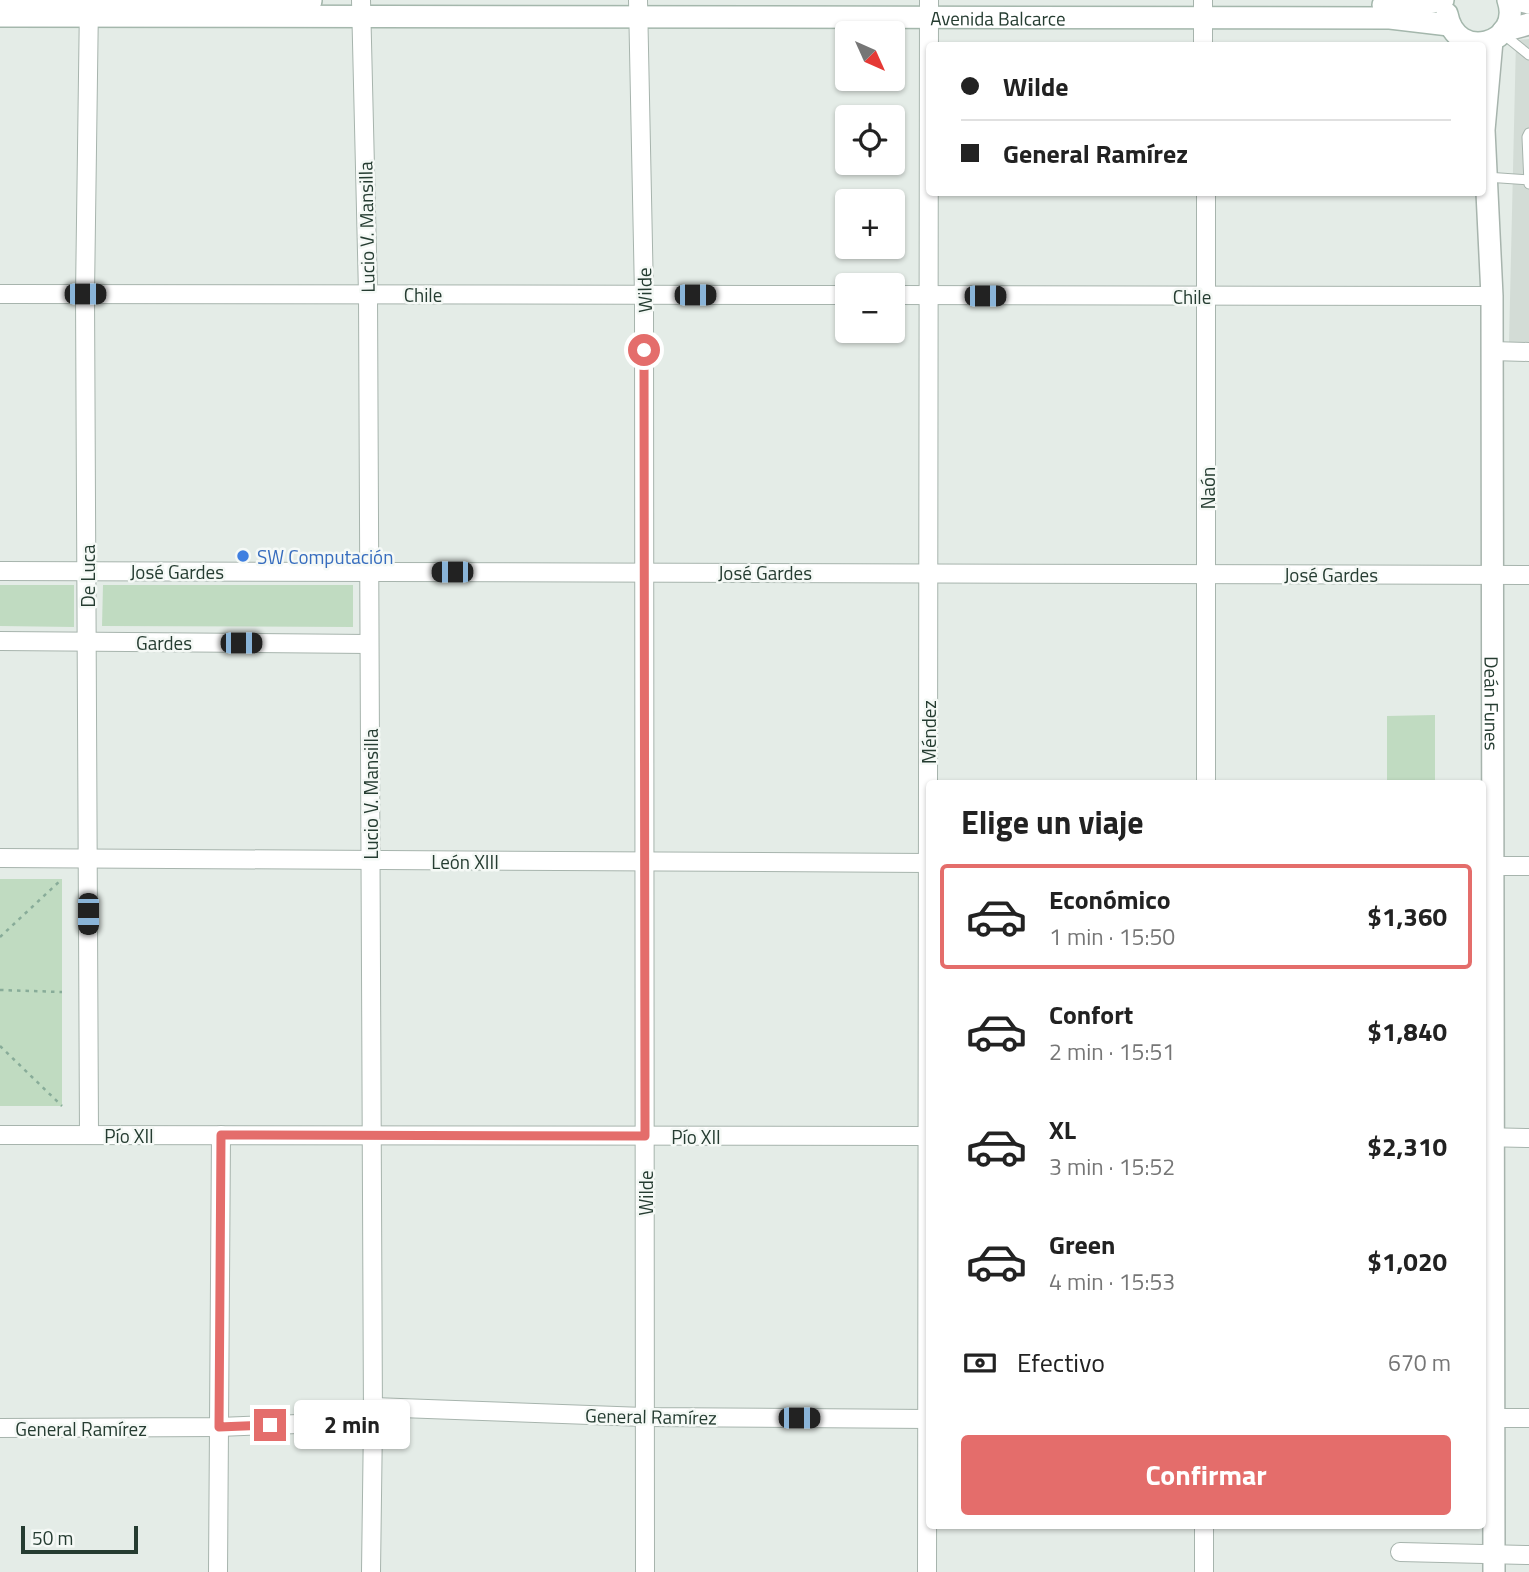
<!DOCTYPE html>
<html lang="es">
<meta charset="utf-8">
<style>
:root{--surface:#fff;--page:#f2f2f2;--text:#222;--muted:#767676;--line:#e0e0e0;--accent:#e46d6b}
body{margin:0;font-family:"Titillium Web",sans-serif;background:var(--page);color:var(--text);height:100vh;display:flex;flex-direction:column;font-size:26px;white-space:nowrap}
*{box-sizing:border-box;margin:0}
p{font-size:23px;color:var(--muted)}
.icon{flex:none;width:38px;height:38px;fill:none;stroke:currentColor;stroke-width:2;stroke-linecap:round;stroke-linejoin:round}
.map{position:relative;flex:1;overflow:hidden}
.details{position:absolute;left:926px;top:780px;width:560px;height:749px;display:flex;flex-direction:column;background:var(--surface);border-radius:7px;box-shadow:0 2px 5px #0004}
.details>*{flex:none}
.banner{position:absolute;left:926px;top:42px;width:560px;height:154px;border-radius:7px;box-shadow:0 2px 5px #0004;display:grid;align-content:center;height:154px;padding:0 35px;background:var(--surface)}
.needle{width:46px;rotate:135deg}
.fabs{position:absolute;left:835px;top:21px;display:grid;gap:14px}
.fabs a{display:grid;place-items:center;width:70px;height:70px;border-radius:7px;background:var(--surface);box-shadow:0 2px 5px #0004;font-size:35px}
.scale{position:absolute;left:21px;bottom:18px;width:117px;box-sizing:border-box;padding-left:7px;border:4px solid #253c31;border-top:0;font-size:19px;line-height:24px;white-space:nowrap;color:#253c31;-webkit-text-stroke:5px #f5f9f6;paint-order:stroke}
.end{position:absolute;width:32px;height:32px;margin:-16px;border:9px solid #e46d6b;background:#fff;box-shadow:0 0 0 4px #fff}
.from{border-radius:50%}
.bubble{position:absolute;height:49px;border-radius:7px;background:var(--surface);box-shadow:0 2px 5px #0004;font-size:23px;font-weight:700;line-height:49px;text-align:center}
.car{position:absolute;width:21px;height:42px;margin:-21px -10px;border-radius:9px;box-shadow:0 0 5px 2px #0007;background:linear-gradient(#222 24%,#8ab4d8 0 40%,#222 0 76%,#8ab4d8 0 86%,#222 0)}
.banner b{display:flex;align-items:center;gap:24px;height:66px;font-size:26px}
.banner b+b{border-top:2px solid var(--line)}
.banner i{width:18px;height:18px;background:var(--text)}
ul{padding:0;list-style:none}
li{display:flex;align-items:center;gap:21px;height:105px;margin:0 14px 10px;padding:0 21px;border:4px solid transparent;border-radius:7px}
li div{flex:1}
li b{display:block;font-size:26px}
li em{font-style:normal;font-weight:700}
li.selected{border-color:var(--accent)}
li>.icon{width:63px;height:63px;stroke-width:1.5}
h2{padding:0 35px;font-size:32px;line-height:84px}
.pay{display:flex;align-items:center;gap:18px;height:77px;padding:0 35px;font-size:26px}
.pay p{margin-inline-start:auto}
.primary-button{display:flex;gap:14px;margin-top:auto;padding:14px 35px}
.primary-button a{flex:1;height:80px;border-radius:7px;background:var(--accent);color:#fff;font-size:28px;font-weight:700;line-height:80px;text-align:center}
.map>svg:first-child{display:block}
</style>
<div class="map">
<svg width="1529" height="1572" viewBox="0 0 1529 1572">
<rect width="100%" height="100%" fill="#e4ece7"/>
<!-- built -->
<polygon fill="#d3dcd6" points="1529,39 1529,342 1509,342 1516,40"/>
<!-- green -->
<g fill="#c0dbc1">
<polygon points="0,585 74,585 74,627 0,626"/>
<polygon points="103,585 353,585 353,627 102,626"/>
<polygon points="1435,715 1435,784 1387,784 1387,716"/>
<rect x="0" y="879" width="62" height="227"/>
</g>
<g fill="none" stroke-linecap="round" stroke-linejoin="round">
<defs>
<g id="service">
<polyline points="1503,34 1529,55"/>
<polyline points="1529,133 1527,137 1529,184"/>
<polyline points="1486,177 1529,180"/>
</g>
<g id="minor">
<polyline points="361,0 368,294 373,1421 371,1572"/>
<polyline points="638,0 644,295 645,1572"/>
<polyline points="1203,0 1203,46"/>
<polyline points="1206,192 1206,784"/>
<polyline points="0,294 847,295"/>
<polyline points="892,295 1492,296"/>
<polyline points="1492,351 1529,352"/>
<polyline points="0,571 1529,575"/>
<polyline points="0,641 369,644"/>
<polyline points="0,858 929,863"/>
<polyline points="1482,866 1529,866"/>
<polyline points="0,1135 929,1136"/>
<polyline points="89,1135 85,294 89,3"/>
<polyline points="1482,1137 1529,1138"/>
<polyline points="373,1407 644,1417 929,1419"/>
<polyline points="1482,1418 1529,1418"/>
<polyline points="0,1428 219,1427 373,1421"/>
<polyline points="1400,1552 1529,1555"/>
<polyline points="218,1572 221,1135"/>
<polyline points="927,1572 929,0"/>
<polyline points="1204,1572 1204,1526"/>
</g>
<g id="tertiary">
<polyline points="1517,0 1529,3"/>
<polyline points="1503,31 1529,24"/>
<path id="s1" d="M1492 41 1484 130 1492 296 1494 1572"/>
</g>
<g id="secondary">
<polyline points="0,1 311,1"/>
<polyline points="1383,5 1418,5 1443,0"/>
<path d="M1447 14C1456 63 1523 44 1508 0"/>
<path id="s2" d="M0 16 1390 18 1449 25"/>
</g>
</defs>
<!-- service casing -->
<use href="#service" stroke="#a7b4ad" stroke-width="11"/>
<!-- minor casing -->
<use href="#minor" stroke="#a7b4ad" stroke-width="20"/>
<!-- tertiary casing -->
<use href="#tertiary" stroke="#a7b4ad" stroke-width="24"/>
<!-- secondary casing -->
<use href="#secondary" stroke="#a4b7ac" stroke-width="24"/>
<!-- path -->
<g stroke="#88ac99" stroke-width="2.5" stroke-dasharray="3.5 5" stroke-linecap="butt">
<polyline points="0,937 62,879"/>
<polyline points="0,990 62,992"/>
<polyline points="0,1046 62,1106"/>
</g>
<!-- service -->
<use href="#service" stroke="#fff" stroke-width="9"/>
<!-- minor -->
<use href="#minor" stroke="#fff" stroke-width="18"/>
<!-- tertiary -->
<use href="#tertiary" stroke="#fff" stroke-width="21"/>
<!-- secondary -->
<use href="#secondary" stroke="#fff" stroke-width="21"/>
</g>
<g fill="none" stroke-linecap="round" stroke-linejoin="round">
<!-- route -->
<polyline stroke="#e46d6b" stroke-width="9" points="270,1425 219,1427 221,1135 645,1136 644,350"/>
</g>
<!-- markers -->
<circle fill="#3f7fe0" stroke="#f5f9f6" stroke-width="2.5" cx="243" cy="556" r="7"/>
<g text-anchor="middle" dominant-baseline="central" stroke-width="5" stroke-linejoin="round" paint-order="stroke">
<!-- street labels -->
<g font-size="19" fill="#253c31" stroke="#f5f9f6">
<text stroke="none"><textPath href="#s2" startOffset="998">Avenida Balcarce</textPath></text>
<text transform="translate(366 227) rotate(-91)">Lucio V. Mansilla</text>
<text transform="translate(644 290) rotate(-91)">Wilde</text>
<text x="423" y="294">Chile</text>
<text x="1192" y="296">Chile</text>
<text transform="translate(1207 488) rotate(-90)">Naón</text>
<text x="177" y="571">José Gardes</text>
<text x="765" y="572">José Gardes</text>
<text x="1331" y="574">José Gardes</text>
<text transform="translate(87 576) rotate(-90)">De Luca</text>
<text x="164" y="642">Gardes</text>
<text stroke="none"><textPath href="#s1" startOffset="663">Deán Funes</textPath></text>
<text transform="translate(928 732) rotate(-90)">Méndez</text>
<text transform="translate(370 794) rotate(-90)">Lucio V. Mansilla</text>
<text x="465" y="861">León XIII</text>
<text x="129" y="1135">Pío XII</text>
<text x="696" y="1136">Pío XII</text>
<text transform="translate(645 1193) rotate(-90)">Wilde</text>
<text transform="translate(651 1416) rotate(1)">General Ramírez</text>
<text x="81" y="1428">General Ramírez</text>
</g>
<!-- shop labels -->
<g font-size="19" fill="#366cbe" stroke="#f5f9f6" text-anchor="start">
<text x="257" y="556">SW Computación</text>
</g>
</g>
</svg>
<div class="fabs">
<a><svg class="needle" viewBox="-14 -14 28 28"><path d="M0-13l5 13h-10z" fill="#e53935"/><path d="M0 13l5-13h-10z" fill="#767676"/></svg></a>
<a><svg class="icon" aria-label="locate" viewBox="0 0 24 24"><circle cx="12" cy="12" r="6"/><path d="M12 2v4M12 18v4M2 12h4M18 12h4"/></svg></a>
<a>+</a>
<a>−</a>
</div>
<div class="scale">50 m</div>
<i class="end from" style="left:644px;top:350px"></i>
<i class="end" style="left:270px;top:1425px"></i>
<div class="bubble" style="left:294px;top:1400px;width:116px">2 min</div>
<i class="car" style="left:85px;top:294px;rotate:90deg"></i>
<i class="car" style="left:695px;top:295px;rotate:90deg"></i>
<i class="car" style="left:985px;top:296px;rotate:90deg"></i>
<i class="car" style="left:452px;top:572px;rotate:270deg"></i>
<i class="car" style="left:241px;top:643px;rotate:90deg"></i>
<i class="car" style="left:88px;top:914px;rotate:180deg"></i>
<i class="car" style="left:799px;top:1418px;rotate:90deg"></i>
<div class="banner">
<b><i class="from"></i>Wilde</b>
<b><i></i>General Ramírez</b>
</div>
<section class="details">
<h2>Elige un viaje</h2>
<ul>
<li class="selected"><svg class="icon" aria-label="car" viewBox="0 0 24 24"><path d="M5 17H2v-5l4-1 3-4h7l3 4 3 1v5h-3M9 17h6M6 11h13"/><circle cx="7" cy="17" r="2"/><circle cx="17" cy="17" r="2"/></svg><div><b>Económico</b><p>1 min · 15:50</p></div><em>$1,360</em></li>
<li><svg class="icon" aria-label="car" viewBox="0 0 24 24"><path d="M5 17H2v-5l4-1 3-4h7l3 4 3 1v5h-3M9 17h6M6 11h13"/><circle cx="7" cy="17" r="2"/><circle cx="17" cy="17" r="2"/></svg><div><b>Confort</b><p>2 min · 15:51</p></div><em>$1,840</em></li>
<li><svg class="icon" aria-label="car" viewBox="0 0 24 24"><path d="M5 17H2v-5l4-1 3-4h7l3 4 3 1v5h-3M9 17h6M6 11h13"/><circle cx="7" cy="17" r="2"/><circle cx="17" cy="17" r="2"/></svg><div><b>XL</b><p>3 min · 15:52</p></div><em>$2,310</em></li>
<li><svg class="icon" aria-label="car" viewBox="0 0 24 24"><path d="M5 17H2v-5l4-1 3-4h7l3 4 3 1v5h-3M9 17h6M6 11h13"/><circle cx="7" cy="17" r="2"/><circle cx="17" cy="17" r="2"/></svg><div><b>Green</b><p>4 min · 15:53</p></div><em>$1,020</em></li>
</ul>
<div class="pay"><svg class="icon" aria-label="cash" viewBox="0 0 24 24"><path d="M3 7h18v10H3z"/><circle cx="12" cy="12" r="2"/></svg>Efectivo<p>670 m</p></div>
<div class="primary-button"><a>Confirmar</a></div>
</section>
</div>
